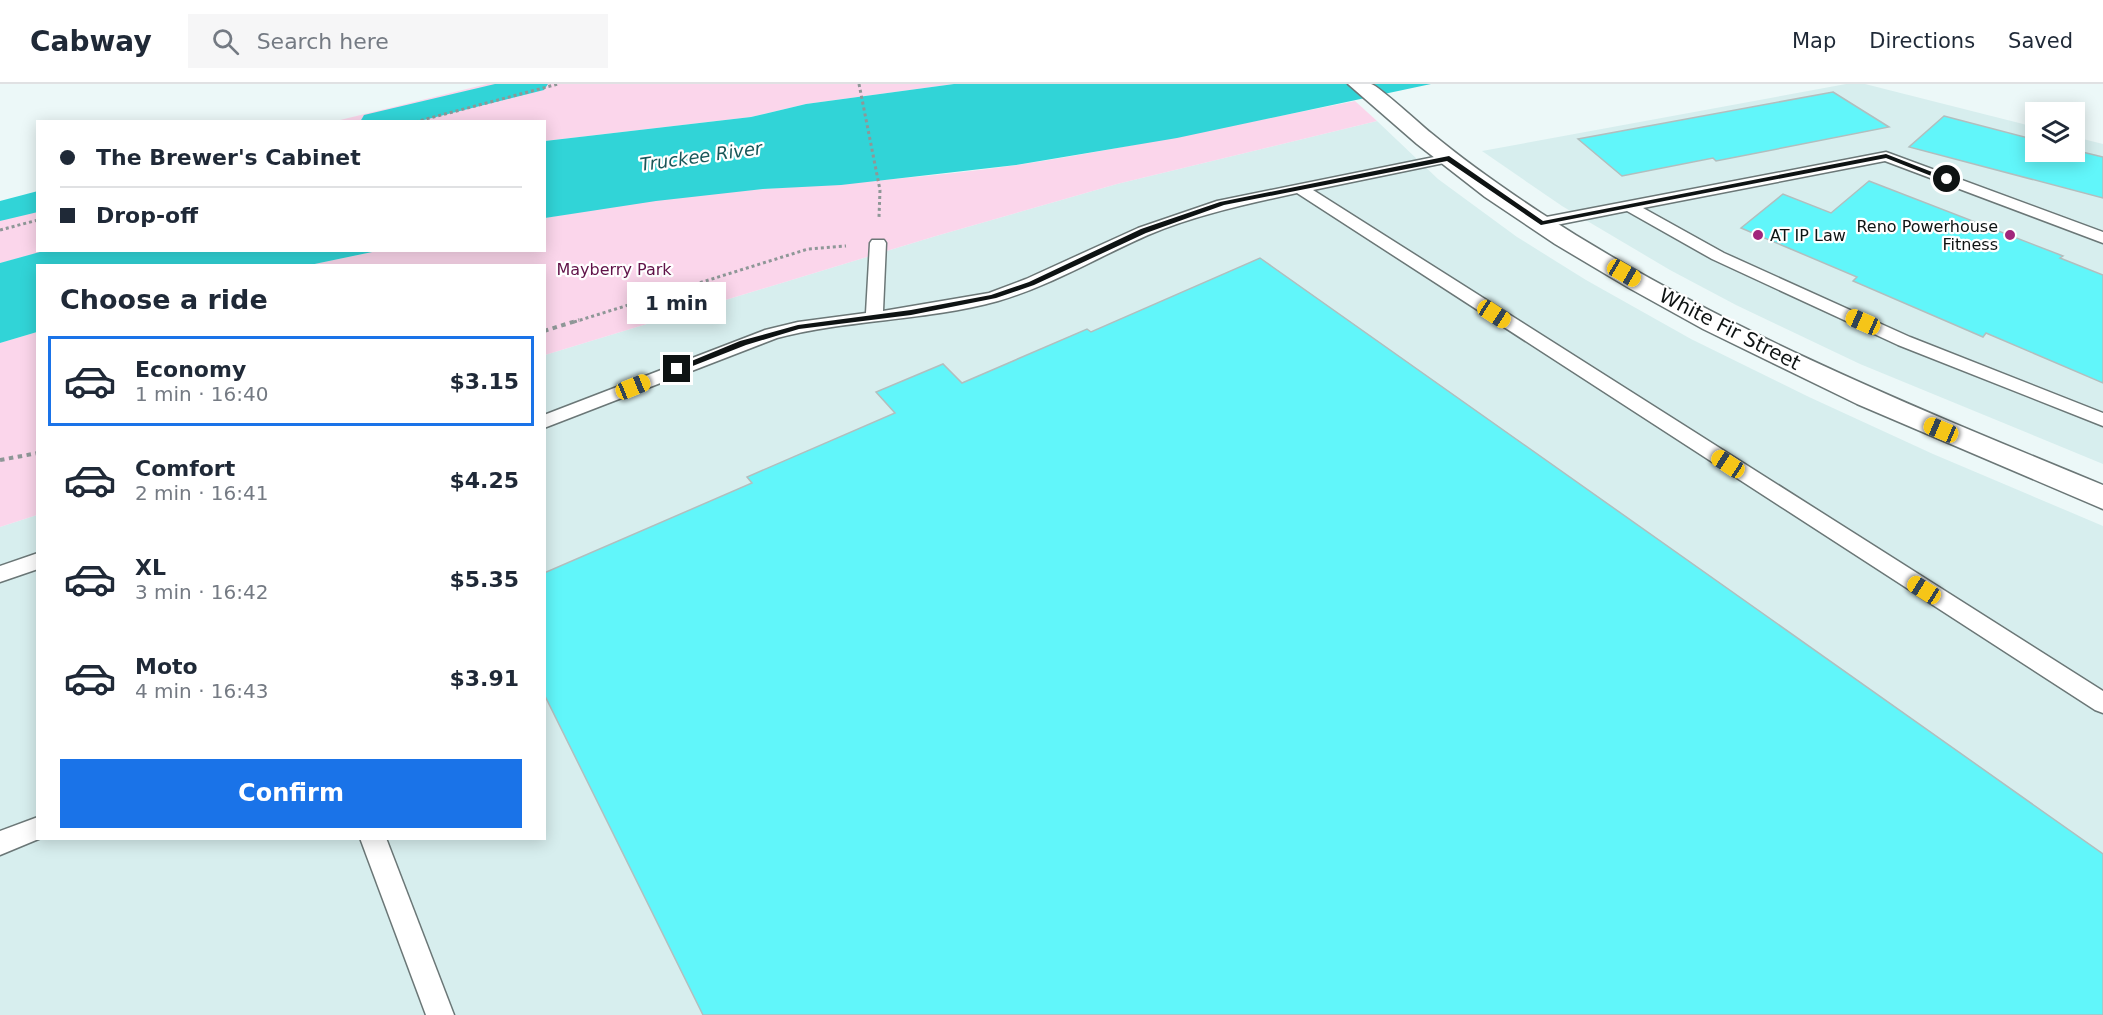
<!DOCTYPE html>
<meta charset="utf-8">
<style>
:root{--surface:#fff;--page:#f6f6f7;--text:#1f2937;--muted:#747a83;--line:#e0e1e3;--accent:#1a73e8}
body{margin:0;font-family:"DejaVu Sans",sans-serif;background:var(--page);color:var(--text);height:100vh;display:flex;flex-direction:column;font-size:22px;white-space:nowrap}
*{box-sizing:border-box;margin:0}
p{font-size:20px;color:var(--muted)}
.icon{flex:none;width:33px;height:33px;fill:none;stroke:currentColor;stroke-width:2;stroke-linecap:round;stroke-linejoin:round}
.map{position:relative;flex:1;overflow:hidden}
.details{position:absolute;left:36px;top:180px;width:510px;height:576px;display:flex;flex-direction:column;background:var(--surface);border-radius:0px;box-shadow:0 3px 15px #0003}
.details>*{flex:none}
.hud{position:absolute;left:36px;top:36px;width:510px;height:132px;border-radius:0px;box-shadow:0 3px 15px #0003;display:grid;align-content:center;height:132px;padding:0 24px;background:var(--surface)}
.tools{position:absolute;left:2025px;top:18px;display:grid;gap:12px}
.tools a{display:grid;place-items:center;width:60px;height:60px;border-radius:0px;background:var(--surface);box-shadow:0 3px 15px #0003;font-size:30px}
.end{position:absolute;width:27px;height:27px;margin:-14px;border:8px solid #0e1313;background:#fff;box-shadow:0 0 0 3px #fff}
.from{border-radius:50%}
.bubble{position:absolute;height:42px;border-radius:0px;background:var(--surface);box-shadow:0 3px 15px #0003;font-size:20px;font-weight:800;line-height:42px;text-align:center}
.car{position:absolute;width:18px;height:36px;margin:-18px -9px;border-radius:8px;box-shadow:0 0 4px 2px #0007;background:linear-gradient(#f5c518 24%,#345 0 40%,#f5c518 0 76%,#345 0 86%,#f5c518 0)}
.hud b{display:flex;align-items:center;gap:21px;height:57px;font-size:22px}
.hud b+b{border-top:2px solid var(--line)}
.hud i{width:15px;height:15px;background:var(--text)}
ul{padding:0;list-style:none}
li{display:flex;align-items:center;gap:18px;height:90px;margin:0 12px 9px;padding:0 12px;border:3px solid transparent;border-radius:0px}
li div{flex:1}
li b{display:block;font-size:22px}
li em{font-style:normal;font-weight:800}
li.on{border-color:var(--accent)}
li>.icon{width:54px;height:54px;stroke-width:1.5}
h2{padding:0 24px;font-size:27px;line-height:72px}
.primary-button{display:flex;gap:12px;margin-top:auto;padding:12px 24px}
.primary-button a{flex:1;height:69px;border-radius:0px;background:var(--accent);color:#fff;font-size:24px;font-weight:800;line-height:69px;text-align:center}
header{display:flex;align-items:center;gap:36px;box-sizing:border-box;height:84px;padding:0 30px;background:var(--surface);border-bottom:2px solid var(--line)}
header strong{font-size:28px}
nav{display:flex;gap:33px;margin-inline-start:auto;font-size:21px}
.search{width:420px;height:54px;background:var(--page);display:flex;align-items:center;gap:15px;box-sizing:border-box;padding:0 21px;border-radius:0px;color:var(--muted);font-size:22px}
.map>svg:first-child{display:block}
</style>
<header>
<strong>Cabway</strong>
<div class="search"><svg class="icon" aria-label="search" viewBox="0 0 24 24"><circle cx="10" cy="10" r="6"/><path d="M15 15l6 6"/></svg>Search here</div>
<nav><a>Map</a><a>Directions</a><a>Saved</a></nav>
</header>
<div class="map">
<svg width="2103" height="931" viewBox="0 0 2103 931">
<rect width="100%" height="100%" fill="#ecf8f8"/>
<!-- built -->
<g fill="#d7eeee">
<polygon points="1846,0 1865,0 2035,43 2036,68 2074,68 2075,53 2103,60 2103,380 1860,280 1736,221 1670,186 1562,122 1482,67"/>
<polygon points="1377,37 1438,95 1517,153 1586,196 1691,255 1809,313 1933,370 2103,442 2103,931 0,931 0,443 37,431 38,754 544,754 545,271 936,152 1117,100"/>
</g>
<!-- green -->
<g fill="#fbd6eb">
<polygon points="487,0 954,0 806,20 751,33 545,57 544,38 332,38"/>
<path d="M1355 17 1377 37 1117 100 936 152 545 271 544 182H305L377 167 544 166 545 134C617 121 691 110 764 105 849 99 933 93 1017 81 1130 64 1242 39 1355 17Z"/>
<polygon points="37,112 38,166 47,167 0,179 0,122"/>
<polygon points="37,248 37,431 0,443 0,259"/>
</g>
<!-- water -->
<g fill="#31d4d7">
<polygon points="954,0 1431,0 1177,54 1016,81 841,101 763,105 656,117 545,134 545,57 751,33 806,20"/>
<polygon points="47,166 377,166 377,167 305,182 38,182 37,248 0,259 0,179"/>
</g>
<g fill="none" stroke-linecap="round" stroke-linejoin="round">
<!-- canal -->
<g fill="#31d4d7" fill-rule="evenodd">
<polygon points="495,0 548,0 544,6 416,38 360,38 364,31"/>
<polygon points="38,107 38,128 0,137 0,117"/>
</g>
</g>
<!-- building -->
<g fill="#61f6fa" stroke="#b2bebe" stroke-width="1.5">
<polygon points="1833,8 1889,43 1716,77 1713,74 1622,92 1578,55"/>
<polygon points="1944,32 2036,56 2036,68 2074,68 2074,66 2103,73 2103,114 1909,63"/>
<polygon points="1869,97 2063,172 2060,174 2103,191 2103,299 1986,249 1983,253 1853,197 1857,193 1741,144 1783,110 1831,129"/>
<polygon points="1260,174 2103,770 2103,931 703,931 544,610 544,489 752,399 747,393 895,329 876,308 943,280 962,299 1087,245 1091,248"/>
</g>
<g fill="none" stroke-linecap="round" stroke-linejoin="round">
<defs>
<g id="service">
<polygon points="1886,68 2103,148 2103,159 1885,77 1643,124 1724,169 1910,253 2103,329 2103,342 1898,261 1712,175 1627,127 1541,144 1533,139 1541,134"/>
<path d="M1449 70 1454 71 1456 74 1454 77 1313 106 2103 607V629L2095 626 1297 109C1246 120 1196 131 1148 151 1098 173 1050 202 998 217 926 237 849 235 777 254L544 344V331L765 246 798 238 866 229 870 159 872 156H884L886 159 883 227 989 209 1026 195 1138 144 1217 117Z"/>
<polygon points="38,469 38,485 0,498 0,482"/>
<polygon points="38,733 38,754 41,754 0,771 0,747"/>
<polygon points="360,754 386,754 454,931 426,931"/>
</g>
<path id="minor" d="M1348 0C1355 0 1365 0 1371 0 1379 2 1421 41 1431 49 1466 78 1503 104 1541 129 1716 243 1911 322 2103 401V425L1857 320 1703 245 1629 204 1555 160 1485 113 1417 60Z"/>
</defs>
<!-- service casing -->
<use href="#service" stroke="#6b7777" stroke-width="3"/>
<!-- minor casing -->
<use href="#minor" stroke="#6b7777" stroke-width="3"/>
<!-- path-far1 -->
<g stroke="#8e9797" stroke-width="3" stroke-dasharray="3 3" stroke-linecap="butt">
<polyline points="859,0 880,106 879,133"/>
<polyline points="415,38 558,0"/>
<polyline points="0,146 38,136"/>
<polyline points="574,238 808,165 846,162"/>
</g>
<!-- path -->
<g stroke="#8e9797" stroke-width="4" stroke-dasharray="4.5 4.5" stroke-linecap="butt">
<polyline points="544,247 579,236"/>
<polyline points="0,376 38,369"/>
</g>
<!-- service -->
<use href="#service" fill="#fff" fill-rule="evenodd"/>
<!-- minor -->
<use href="#minor" fill="#fff" fill-rule="evenodd"/>
</g>
<!-- route -->
<polygon fill="#0e1313" points="1886,70 1950,95 1944,97 1886,74 1541,141 1447,77 1224,121 1146,149 1034,201 996,214 911,231 799,245 746,261 680,287 672,285 740,257 798,241 911,226 991,211 1029,198 1141,145 1220,118 1449,72 1543,137"/>
<!-- markers -->
<g fill="#a1267c" stroke="#fff" stroke-width="2">
<circle cx="1758" cy="151" r="6"/>
<circle cx="2010" cy="151" r="6"/>
</g>
<g text-anchor="middle" dominant-baseline="central" stroke-width="4.5" stroke-linejoin="round" paint-order="stroke">
<!-- far-poi labels -->
<g font-size="16" fill="#0e1313" stroke="#fff" text-anchor="end">
<text x="1998" y="142">Reno Powerhouse<tspan x="1998" dy="18">Fitness</tspan></text>
<text x="1770" y="151" text-anchor="start">AT IP Law</text>
</g>
<!-- far-park labels -->
<g font-size="16" fill="#601248" stroke="#fff">
<text x="614" y="185">Mayberry Park</text>
</g>
<!-- far-water labels -->
<g font-size="18" font-style="italic" fill="#175759" stroke="#fff">
<text transform="translate(701 72) rotate(-8)">Truckee River</text>
</g>
<!-- street labels -->
<g font-size="20" fill="#0e1313" stroke="#fff">
<text transform="translate(1730 245) rotate(27)">White Fir Street</text>
</g>
</g>
</svg>
<div class="tools">
<a><svg class="icon" aria-label="layers" viewBox="0 0 24 24"><path d="M12 4l9 5-9 5-9-5zM3 14l9 5 9-5"/></svg></a>
</div>
<i class="end from" style="left:1947px;top:95px"></i>
<i class="end" style="left:677px;top:285px"></i>
<div class="bubble" style="left:627px;top:198px;width:99px">1 min</div>
<i class="car" style="left:1624px;top:189px;rotate:120deg"></i>
<i class="car" style="left:1494px;top:230px;rotate:123deg"></i>
<i class="car" style="left:1863px;top:238px;rotate:294deg"></i>
<i class="car" style="left:633px;top:303px;rotate:68deg"></i>
<i class="car" style="left:1941px;top:346px;rotate:293deg"></i>
<i class="car" style="left:1728px;top:380px;rotate:303deg"></i>
<i class="car" style="left:1924px;top:506px;rotate:302deg"></i>
<div class="hud">
<b><i class="from"></i>The Brewer's Cabinet</b>
<b><i></i>Drop-off</b>
</div>
<section class="details">
<h2>Choose a ride</h2>
<ul>
<li class="on"><svg class="icon" aria-label="car" viewBox="0 0 24 24"><path d="M5 17H2v-5l4-1 3-4h7l3 4 3 1v5h-3M9 17h6M6 11h13"/><circle cx="7" cy="17" r="2"/><circle cx="17" cy="17" r="2"/></svg><div><b>Economy</b><p>1 min · 16:40</p></div><em>$3.15</em></li>
<li><svg class="icon" aria-label="car" viewBox="0 0 24 24"><path d="M5 17H2v-5l4-1 3-4h7l3 4 3 1v5h-3M9 17h6M6 11h13"/><circle cx="7" cy="17" r="2"/><circle cx="17" cy="17" r="2"/></svg><div><b>Comfort</b><p>2 min · 16:41</p></div><em>$4.25</em></li>
<li><svg class="icon" aria-label="car" viewBox="0 0 24 24"><path d="M5 17H2v-5l4-1 3-4h7l3 4 3 1v5h-3M9 17h6M6 11h13"/><circle cx="7" cy="17" r="2"/><circle cx="17" cy="17" r="2"/></svg><div><b>XL</b><p>3 min · 16:42</p></div><em>$5.35</em></li>
<li><svg class="icon" aria-label="car" viewBox="0 0 24 24"><path d="M5 17H2v-5l4-1 3-4h7l3 4 3 1v5h-3M9 17h6M6 11h13"/><circle cx="7" cy="17" r="2"/><circle cx="17" cy="17" r="2"/></svg><div><b>Moto</b><p>4 min · 16:43</p></div><em>$3.91</em></li>
</ul>
<div class="primary-button"><a>Confirm</a></div>
</section>
</div>
